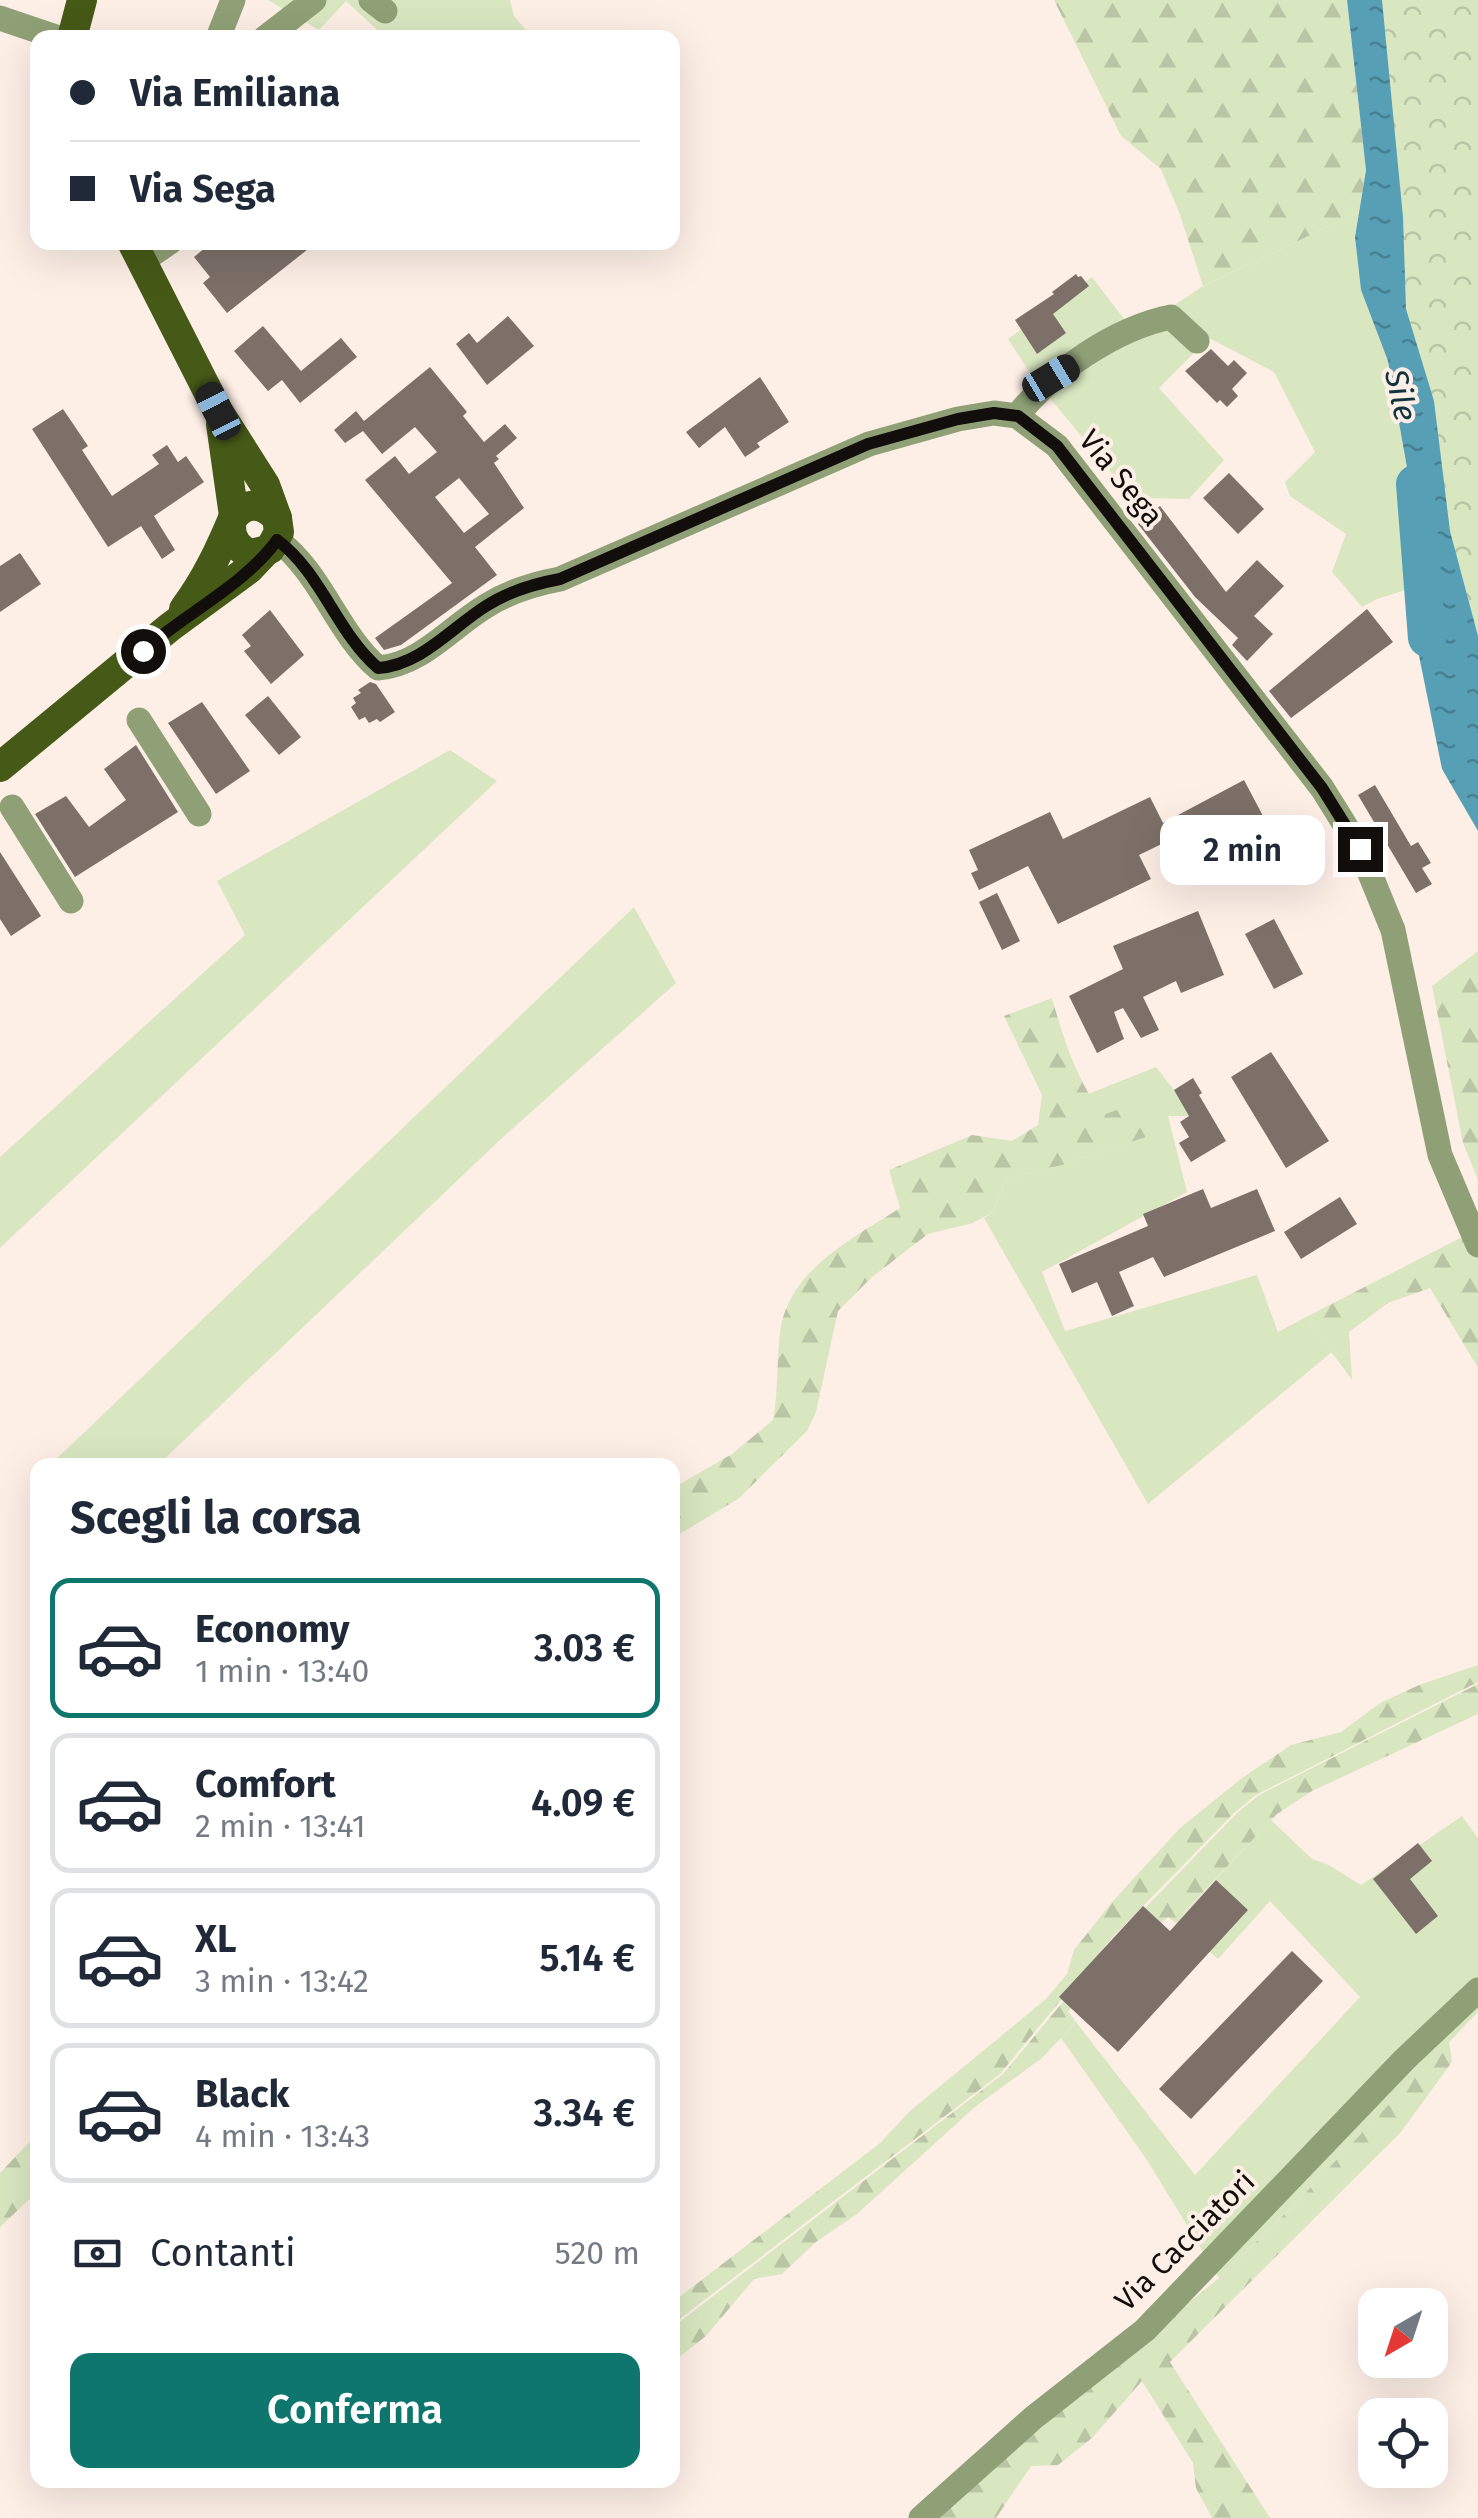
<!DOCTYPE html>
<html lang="it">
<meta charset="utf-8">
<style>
:root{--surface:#fff;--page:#f2f2f3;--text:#1f2937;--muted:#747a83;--line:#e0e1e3;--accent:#0f766e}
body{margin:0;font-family:"Fira Sans",sans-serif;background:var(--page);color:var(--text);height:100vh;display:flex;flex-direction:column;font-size:38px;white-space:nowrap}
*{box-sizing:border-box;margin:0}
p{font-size:32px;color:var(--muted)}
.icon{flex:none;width:55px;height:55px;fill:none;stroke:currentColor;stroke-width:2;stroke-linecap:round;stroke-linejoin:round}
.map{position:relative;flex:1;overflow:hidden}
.drawer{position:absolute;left:30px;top:1458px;width:650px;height:1030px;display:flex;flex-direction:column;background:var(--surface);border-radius:20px;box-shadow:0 10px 40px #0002}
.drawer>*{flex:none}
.banner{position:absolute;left:30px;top:30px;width:650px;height:220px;border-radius:20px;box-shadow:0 10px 40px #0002;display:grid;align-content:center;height:220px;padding:0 40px;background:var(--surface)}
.needle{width:65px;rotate:219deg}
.fabs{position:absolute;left:1358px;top:2288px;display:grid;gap:20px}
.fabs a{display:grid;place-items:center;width:90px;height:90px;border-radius:20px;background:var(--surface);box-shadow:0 10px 40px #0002;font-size:50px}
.end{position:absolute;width:45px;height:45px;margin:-22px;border:12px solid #120e0b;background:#fff;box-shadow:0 0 0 5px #fff}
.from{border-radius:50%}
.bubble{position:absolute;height:70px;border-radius:20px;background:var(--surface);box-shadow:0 10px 40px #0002;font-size:32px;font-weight:600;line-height:70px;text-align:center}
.car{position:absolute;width:30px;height:60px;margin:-30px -15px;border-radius:12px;box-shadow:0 0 8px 2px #0007;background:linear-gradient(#222 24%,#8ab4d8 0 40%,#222 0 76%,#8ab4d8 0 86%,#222 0)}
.banner b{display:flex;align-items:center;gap:35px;height:95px;font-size:38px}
.banner b+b{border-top:2px solid var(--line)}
.banner i{width:25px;height:25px;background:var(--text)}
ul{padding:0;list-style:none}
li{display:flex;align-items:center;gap:30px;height:140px;margin:0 20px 15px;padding:0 20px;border:5px solid var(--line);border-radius:20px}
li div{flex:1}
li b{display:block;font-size:38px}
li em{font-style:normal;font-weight:600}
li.selected{border-color:var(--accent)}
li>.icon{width:90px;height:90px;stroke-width:1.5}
h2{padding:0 40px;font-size:45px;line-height:120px}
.pay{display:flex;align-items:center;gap:25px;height:110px;padding:0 40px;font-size:38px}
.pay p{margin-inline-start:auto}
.cta{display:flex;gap:20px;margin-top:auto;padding:20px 40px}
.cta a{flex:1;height:115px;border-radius:20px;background:var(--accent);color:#fff;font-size:40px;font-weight:600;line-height:115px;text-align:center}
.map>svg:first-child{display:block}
</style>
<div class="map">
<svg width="1478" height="2518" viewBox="0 0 1478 2518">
<defs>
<pattern id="forest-firs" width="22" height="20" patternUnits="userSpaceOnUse" patternTransform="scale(2.5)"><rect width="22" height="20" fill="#d9e7c1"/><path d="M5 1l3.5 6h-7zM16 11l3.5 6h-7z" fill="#b9c5a4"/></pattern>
<pattern id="park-crowns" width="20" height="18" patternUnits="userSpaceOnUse" patternTransform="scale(2.5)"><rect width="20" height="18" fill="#d9e7c1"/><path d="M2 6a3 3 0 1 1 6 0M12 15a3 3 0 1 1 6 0" fill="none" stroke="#b9c5a4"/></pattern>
<pattern id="water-ripples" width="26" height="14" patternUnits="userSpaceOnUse" patternTransform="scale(2.5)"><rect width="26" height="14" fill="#569fb5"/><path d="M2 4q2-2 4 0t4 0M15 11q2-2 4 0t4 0" fill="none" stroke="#468091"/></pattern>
</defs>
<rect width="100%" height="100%" fill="#fdefe6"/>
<!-- grass -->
<g fill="#d9e7c1">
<polygon points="268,0 510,0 514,16 532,37 385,37 346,1 319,30"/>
<polygon points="1359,212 1355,237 1361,290 1388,361 1426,575 1422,585 1377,599 1362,607 1332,572 1346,534 1290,496 1285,482 1315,452 1274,372 1209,338 1159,388 1224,460 1189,499 1145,498 1140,507 1034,379 1008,339 1092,277 1134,332 1203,286"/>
<polygon points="450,750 497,781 0,1248 0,1157 245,935 217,881"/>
<polygon points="634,907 676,983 501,1139 158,1465 121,1465 118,1462 115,1465 50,1465"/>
<polygon points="1156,1067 1194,1116 1168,1116 1187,1192 1042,1272 1065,1331 1257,1275 1278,1332 1306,1317 1332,1352 1148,1504 984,1218 993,1212 1006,1179 1062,1165 1148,1136 1102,1115 1088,1094"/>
<polygon points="1462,1816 1478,1838 1478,2012 1291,2208 1219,2278 1147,2160 1061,2038 1076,2022 1195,2175 1360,1997 1270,1901 1218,1959 1182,1928 1184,1913 1271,1820 1312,1859 1329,1865 1361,1885"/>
</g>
<!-- forest -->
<g fill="url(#forest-firs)">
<polygon points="1054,0 1347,0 1366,170 1359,212 1203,286 1180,215 1161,169 1121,136"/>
<polygon points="1478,951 1478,1180 1463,1143 1432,986"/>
<path d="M1052 998C1063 1038 1077 1081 1103 1115L1142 1101 1149 1136 1062 1165 1006 1179 993 1212 973 1223 928 1234 871 1278 838 1311 816 1412 807 1431 738 1499 673 1538V1488L732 1454 773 1420C779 1389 776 1357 781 1326 792 1268 855 1237 900 1208L889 1170 972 1135 1012 1141 1038 1125 1042 1095 1004 1016Z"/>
<polygon points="1468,1234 1478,1254 1478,1368 1430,1288 1388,1303 1349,1332 1352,1380 1306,1317"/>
<polygon points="1478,1665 1478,1682 1256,1795 1234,1813 1112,1938 1000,2074 673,2324 673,2302 880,2143 910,2111 1046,1999 1067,1974 1074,1950 1113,1901 1180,1828 1242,1778 1291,1745 1341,1732 1380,1703 1419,1685"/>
<polygon points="1478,1684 1478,1714 1312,1791 1277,1814 1184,1912 1182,1928 1168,1917 1068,2011 1076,2022 1042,2058 975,2107 857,2214 816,2242 782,2274 754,2279 706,2336 673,2362 673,2327 1003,2074 1115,1939 1237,1813 1259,1795"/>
<polygon points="1449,2041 1452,2062 1401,2132 1170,2362 1270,2518 1212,2518 1196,2488 1193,2463 1142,2381 1092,2438 1058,2465 1031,2466 996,2518 933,2518 1036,2428 1219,2278 1291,2208"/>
<polygon points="37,2134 37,2192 0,2227 0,2173"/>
</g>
<!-- park -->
<polygon fill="url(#park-crowns)" points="1353,0 1478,0 1478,671 1429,446"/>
<!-- water -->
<polygon fill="url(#water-ripples)" points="1347,0 1382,0 1403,217 1406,309 1434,401 1450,531 1478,636 1478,831 1442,769 1415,636 1426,574 1388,361 1361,290 1355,237 1366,170"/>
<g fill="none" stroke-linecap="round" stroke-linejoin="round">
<!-- river -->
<polyline stroke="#569fb5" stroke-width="38" points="1415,484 1427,638"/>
</g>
<!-- building -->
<g fill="#7c7069" fill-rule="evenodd">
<polygon points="212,242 317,242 227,313 203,283 210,277 194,257"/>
<polygon points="1076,274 1078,277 1081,276 1089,286 1053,314 1066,333 1037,354 1015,320 1054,294 1052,292"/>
<polygon points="508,316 534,346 487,385 456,344 469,333 477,343"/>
<polygon points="263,326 301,371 341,338 357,357 300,403 282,380 268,391 234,351"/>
<polygon points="1211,349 1228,366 1234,360 1247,373 1232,389 1238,396 1227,407 1220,400 1217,403 1185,371"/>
<path d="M430 367 467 412 463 416 484 442 505 424 517 438 496 456 499 459 494 463 524 508 475 547 497 575 401 645 384 650 375 638 452 583 365 480 395 456 409 474 437 452 415 427 382 454 363 431 345 443 334 430 356 411 364 421ZM459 478 489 514 464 533 435 497Z"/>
<polygon points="760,377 789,422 757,443 760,447 745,457 725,427 699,448 686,432"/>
<polygon points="63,409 88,446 82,450 112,496 159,464 152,455 167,445 178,462 186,456 204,482 154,516 175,550 162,559 141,526 108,547 32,429"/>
<polygon points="1229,473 1264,509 1238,534 1203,498"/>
<polygon points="1160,506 1226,592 1257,560 1284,586 1254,616 1273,634 1247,661 1232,645 1238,638 1195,597 1138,524"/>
<polygon points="20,553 41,584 0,612 0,566"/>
<polygon points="1367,609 1393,642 1291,718 1269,691"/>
<polygon points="270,610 304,655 271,684 244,651 251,646 242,635"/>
<polygon points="370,682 376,684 395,712 380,722 377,719 369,723 365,717 359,720 351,707 356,703 353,698 361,693 358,690"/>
<polygon points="268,696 301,737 279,755 245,715"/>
<polygon points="202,702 250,771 216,794 168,723"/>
<polygon points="136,745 178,812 75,877 35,814 66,796 89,827 126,800 104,769"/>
<polygon points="1244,780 1273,835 1227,863 1222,853 1192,866 1180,840 1176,842 1174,838 1139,855 1151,879 1058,924 1028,866 979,890 971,873 978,870 969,850 1050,812 1063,839 1150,797 1163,823"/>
<polygon points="1375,785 1411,846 1418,842 1431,863 1422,868 1432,884 1416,893 1358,795"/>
<polygon points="0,852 41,916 11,936 0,919"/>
<polygon points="997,893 1020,941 1002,950 979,902"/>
<polygon points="1198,911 1224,975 1181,993 1176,981 1143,997 1159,1030 1141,1038 1123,1008 1114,1012 1124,1039 1097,1053 1069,996 1123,969 1113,946"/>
<polygon points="1274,919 1303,974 1274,989 1245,934"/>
<polygon points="1271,1052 1329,1141 1286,1168 1231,1077"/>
<polygon points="1193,1078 1202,1093 1199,1095 1226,1141 1191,1162 1179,1143 1189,1137 1180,1122 1189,1116 1174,1090"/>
<polygon points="1203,1189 1211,1208 1257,1189 1275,1231 1164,1277 1153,1257 1119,1272 1134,1306 1112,1316 1097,1282 1072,1293 1059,1264 1148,1226 1143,1214"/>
<polygon points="1340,1197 1357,1224 1301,1259 1284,1232"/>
<polygon points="1418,1843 1432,1861 1410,1879 1438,1916 1416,1934 1373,1879"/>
<polygon points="1216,1880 1248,1910 1118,2052 1059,1997 1143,1906 1170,1931"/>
<polygon points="1292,1951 1323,1981 1191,2119 1159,2089"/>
</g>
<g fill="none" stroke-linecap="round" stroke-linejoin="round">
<!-- minor -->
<g stroke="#90a076" stroke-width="25">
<polyline points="371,0 385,11"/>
<polyline points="0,18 59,38"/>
<polyline points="218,38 233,0"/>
<polyline points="265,38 314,0"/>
<polyline points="141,262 170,242"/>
<path d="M1017 416C1051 372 1116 328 1171 317L1197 341"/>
<path d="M277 540C321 572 337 633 378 668 421 665 451 627 486 606 510 591 533 584 560 579L869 444 958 419 994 413 1017 416 1057 446 1322 788 1360 849 1393 930 1440 1155 1478 1245"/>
<polyline points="139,720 199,814"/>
<polyline points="12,807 71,901"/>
<polyline points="921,2518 1033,2418 1145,2330 1404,2060 1478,1990"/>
</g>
<!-- major -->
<g stroke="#465a17" stroke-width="30">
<polyline points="72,38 82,0"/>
<polyline points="132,242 218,411 265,485 277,518"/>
<polyline points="221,424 234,516"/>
<path d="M184 609C206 580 220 549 234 516 247 501 263 503 277 518L279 532 270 549 252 554C237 550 230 538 231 523"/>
<polyline points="0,767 170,627 249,569 266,551"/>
</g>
</g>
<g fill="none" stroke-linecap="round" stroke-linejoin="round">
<!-- route -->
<path stroke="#120e0b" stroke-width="12" d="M143 651C183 615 246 584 277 540 321 572 337 633 378 668 421 665 451 628 486 606 509 591 533 584 560 579L868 444 958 419 994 413 1018 416 1057 446 1322 788 1360 849"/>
</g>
<g text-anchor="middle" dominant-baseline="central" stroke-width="8" stroke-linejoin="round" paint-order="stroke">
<!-- street labels -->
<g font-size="30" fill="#120e0b" stroke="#fdefe6">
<text transform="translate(1121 478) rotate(51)">Via Sega</text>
<text transform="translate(1185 2241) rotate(-45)">Via Cacciatori</text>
</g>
<!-- water labels -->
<g font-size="32" font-style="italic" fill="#10343d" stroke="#fdefe6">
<text transform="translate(1401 395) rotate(78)">Sile</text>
</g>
</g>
</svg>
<div class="fabs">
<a><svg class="needle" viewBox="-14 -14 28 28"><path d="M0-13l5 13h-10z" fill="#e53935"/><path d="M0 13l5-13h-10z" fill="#747a83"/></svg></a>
<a><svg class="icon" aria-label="locate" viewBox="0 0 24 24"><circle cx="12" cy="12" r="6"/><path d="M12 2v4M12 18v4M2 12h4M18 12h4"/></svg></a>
</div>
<i class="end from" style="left:143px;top:651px"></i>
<i class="end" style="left:1360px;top:849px"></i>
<div class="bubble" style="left:1160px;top:815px;width:165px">2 min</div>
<i class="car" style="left:1051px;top:378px;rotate:59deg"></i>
<i class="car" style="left:218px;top:411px;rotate:333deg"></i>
<div class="banner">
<b><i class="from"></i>Via Emiliana</b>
<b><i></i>Via Sega</b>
</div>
<section class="drawer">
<h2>Scegli la corsa</h2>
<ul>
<li class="selected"><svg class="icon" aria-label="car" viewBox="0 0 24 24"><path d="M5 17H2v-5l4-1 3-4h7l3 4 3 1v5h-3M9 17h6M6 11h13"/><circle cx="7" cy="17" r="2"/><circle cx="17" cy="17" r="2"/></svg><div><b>Economy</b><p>1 min · 13:40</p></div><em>3.03 €</em></li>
<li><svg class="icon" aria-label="car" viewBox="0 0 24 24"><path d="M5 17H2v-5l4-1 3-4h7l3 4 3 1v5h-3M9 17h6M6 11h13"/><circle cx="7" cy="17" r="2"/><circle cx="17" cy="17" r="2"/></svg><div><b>Comfort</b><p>2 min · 13:41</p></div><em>4.09 €</em></li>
<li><svg class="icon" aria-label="car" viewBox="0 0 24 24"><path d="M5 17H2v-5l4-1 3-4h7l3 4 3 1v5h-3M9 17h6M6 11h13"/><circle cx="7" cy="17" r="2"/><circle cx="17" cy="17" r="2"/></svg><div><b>XL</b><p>3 min · 13:42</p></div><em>5.14 €</em></li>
<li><svg class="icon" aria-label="car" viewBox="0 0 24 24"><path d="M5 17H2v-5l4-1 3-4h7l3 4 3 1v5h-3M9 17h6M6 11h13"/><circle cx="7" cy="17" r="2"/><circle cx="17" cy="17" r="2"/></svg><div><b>Black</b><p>4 min · 13:43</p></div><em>3.34 €</em></li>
</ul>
<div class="pay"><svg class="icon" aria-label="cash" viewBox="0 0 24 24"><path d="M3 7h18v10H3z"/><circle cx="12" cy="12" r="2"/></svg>Contanti<p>520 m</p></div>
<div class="cta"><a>Conferma</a></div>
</section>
</div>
